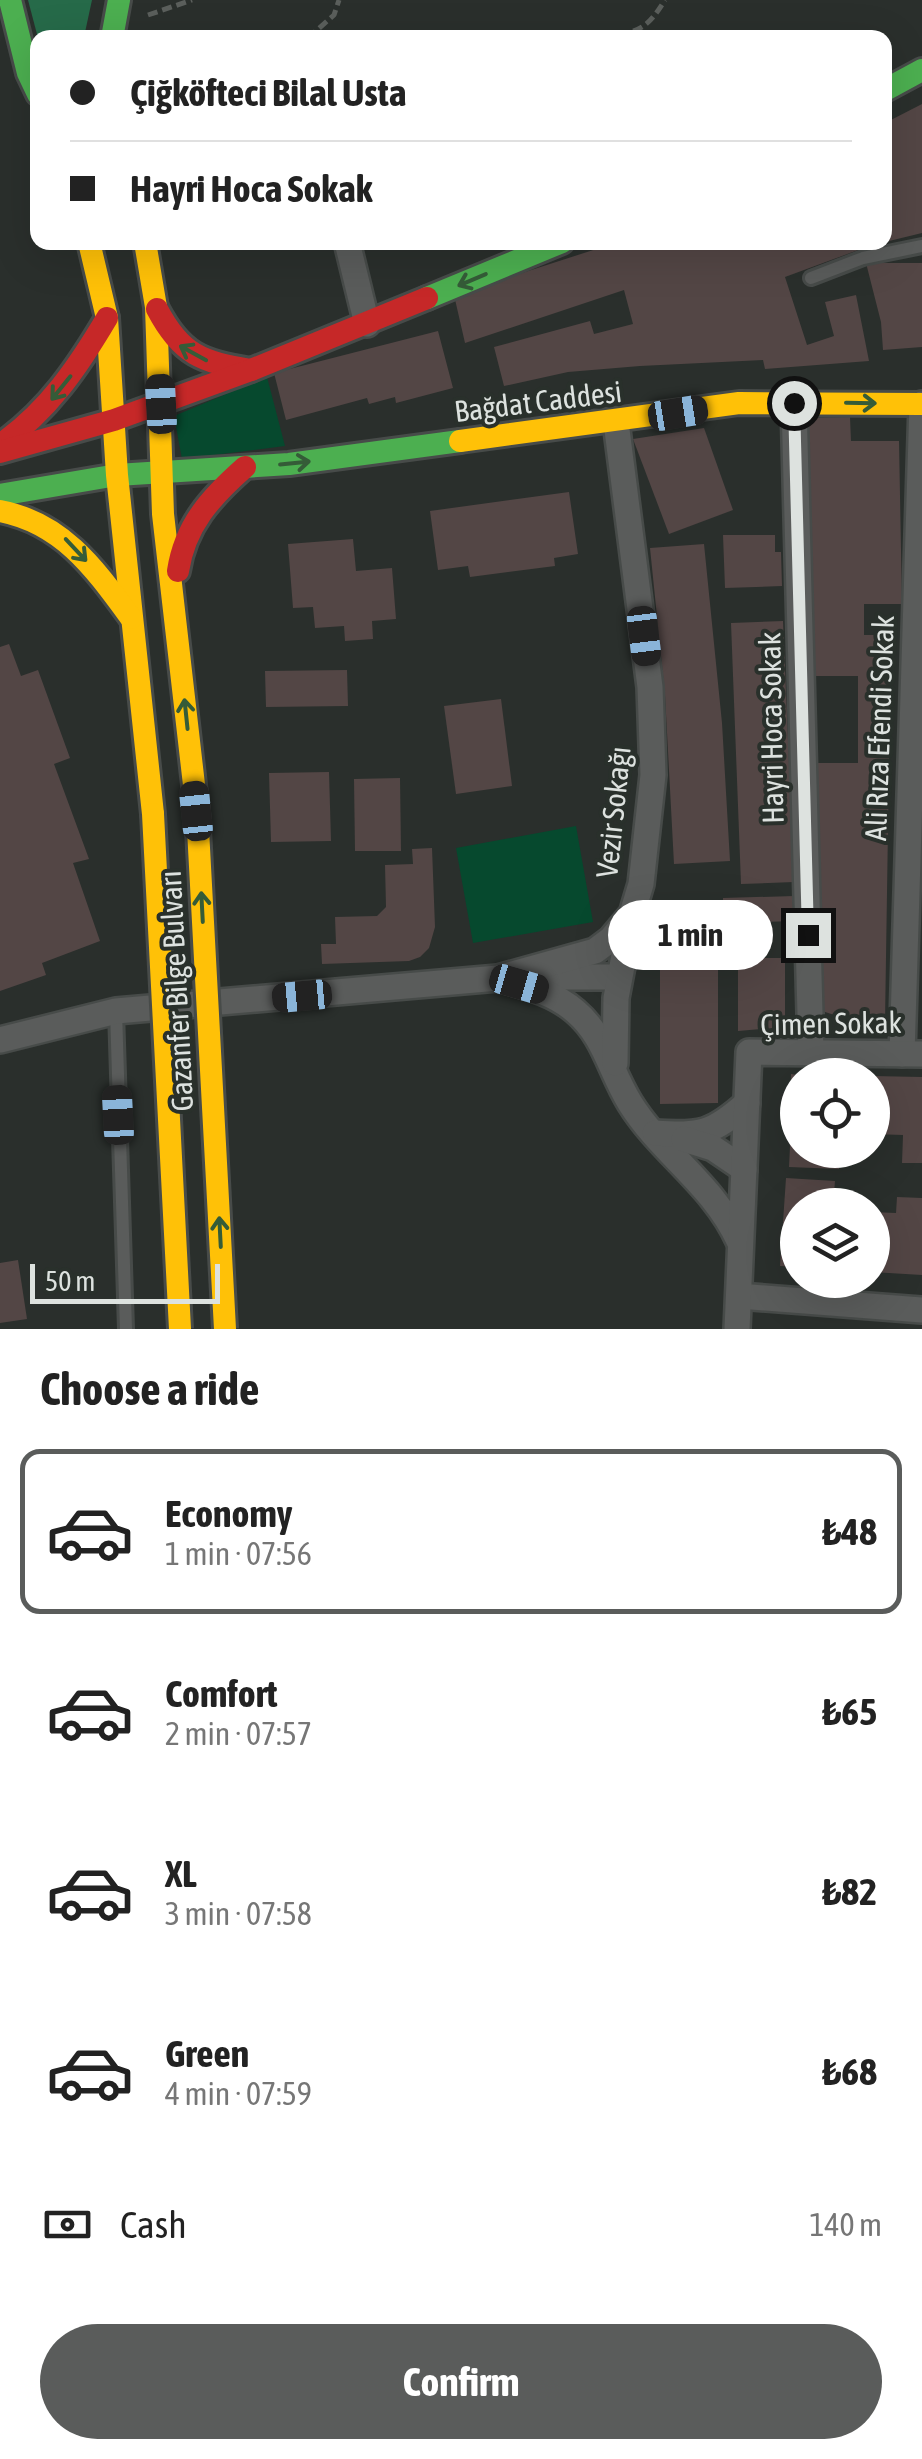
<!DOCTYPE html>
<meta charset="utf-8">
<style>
:root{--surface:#fff;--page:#f6f6f6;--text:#222;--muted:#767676;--line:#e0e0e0;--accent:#5a5c5b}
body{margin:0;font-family:"Asap Condensed",sans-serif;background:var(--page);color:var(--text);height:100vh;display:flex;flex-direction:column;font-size:38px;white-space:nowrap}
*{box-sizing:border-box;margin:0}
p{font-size:32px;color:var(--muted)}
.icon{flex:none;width:55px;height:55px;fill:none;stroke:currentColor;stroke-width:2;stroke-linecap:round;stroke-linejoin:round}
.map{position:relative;height:1329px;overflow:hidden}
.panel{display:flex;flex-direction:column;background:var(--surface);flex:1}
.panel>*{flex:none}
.top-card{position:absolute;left:30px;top:30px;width:862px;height:220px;border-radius:20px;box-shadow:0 10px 40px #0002;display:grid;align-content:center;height:220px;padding:0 40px;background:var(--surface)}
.buttons{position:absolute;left:780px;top:1058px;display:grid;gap:20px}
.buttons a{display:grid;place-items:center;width:110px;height:110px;border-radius:50%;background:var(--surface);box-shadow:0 10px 40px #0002;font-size:50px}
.scale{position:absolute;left:30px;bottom:25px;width:190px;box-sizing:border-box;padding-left:10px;border:5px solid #dde2df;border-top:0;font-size:28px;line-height:35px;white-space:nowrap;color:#dde2df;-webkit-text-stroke:8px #29302b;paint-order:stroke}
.end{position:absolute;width:45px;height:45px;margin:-22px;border:12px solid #dde2df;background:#111;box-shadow:0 0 0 5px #111}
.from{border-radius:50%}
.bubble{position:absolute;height:70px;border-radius:35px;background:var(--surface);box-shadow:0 10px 40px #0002;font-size:32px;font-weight:700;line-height:70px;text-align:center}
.car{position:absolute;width:30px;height:60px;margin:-30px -15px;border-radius:12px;box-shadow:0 0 8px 2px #0007;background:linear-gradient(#222 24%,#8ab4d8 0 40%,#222 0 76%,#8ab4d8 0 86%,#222 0)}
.top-card b{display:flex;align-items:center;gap:35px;height:95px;font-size:38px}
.top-card b+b{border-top:2px solid var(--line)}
.top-card i{width:25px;height:25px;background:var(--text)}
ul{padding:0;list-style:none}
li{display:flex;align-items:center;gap:30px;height:165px;margin:0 20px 15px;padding:0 20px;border:5px solid transparent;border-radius:20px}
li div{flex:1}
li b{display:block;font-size:38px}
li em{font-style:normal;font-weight:700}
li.on{border-color:var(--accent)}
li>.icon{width:90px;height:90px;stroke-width:1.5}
h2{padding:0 40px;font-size:45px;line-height:120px}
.pay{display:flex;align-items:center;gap:25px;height:110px;padding:0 40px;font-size:38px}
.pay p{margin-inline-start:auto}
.action{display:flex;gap:20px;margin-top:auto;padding:20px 40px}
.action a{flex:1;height:115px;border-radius:60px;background:var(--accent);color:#fff;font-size:40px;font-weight:700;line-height:115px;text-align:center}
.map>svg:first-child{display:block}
</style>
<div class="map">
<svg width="922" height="1329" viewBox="0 0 922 1329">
<rect width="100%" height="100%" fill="#2a2f2c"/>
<!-- green -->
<g fill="#06492e">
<polygon points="267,377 285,446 182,459 174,416"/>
<polygon points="576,826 593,922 473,943 456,848"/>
</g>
<!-- forest -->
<polygon fill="#266a49" points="28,0 92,0 84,37 38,38"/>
<!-- building -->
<g fill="#534645">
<polygon points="922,104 922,233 885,242 885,123"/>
<polygon points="618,242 880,242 785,277 807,345 834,336 825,302 856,295 869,361 765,369 763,360 640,366 568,372 504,386 494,347 590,321 594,334 633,324 624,290 465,343 454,295"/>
<polygon points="866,263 922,263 922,347 883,350 881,322"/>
<polygon points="438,331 453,388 396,403 395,397 369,404 367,398 286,420 274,373"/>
<polygon points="850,417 851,441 899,441 902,604 864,604 864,635 891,635 885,1022 853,1021 822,1011 815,763 858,763 858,676 813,676 806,418"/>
<polygon points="704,428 733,510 669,534 633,439"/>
<polygon points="569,492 578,554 554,558 555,566 470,577 468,566 438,570 430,511"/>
<polygon points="723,535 775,535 775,552 781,552 782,586 725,588"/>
<polygon points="353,539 356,571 392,568 396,619 372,621 373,639 345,641 344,626 315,628 313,607 293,608 288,544"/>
<polygon points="704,544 722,723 730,861 674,864 665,695 650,548"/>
<polygon points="783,621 794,882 741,884 731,623"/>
<polygon points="9,644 21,676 38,670 70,758 54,764 89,859 73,863 100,941 42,963 46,975 0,991 0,647"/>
<polygon points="347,670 348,706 266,707 265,671"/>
<polygon points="501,699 512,786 456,794 444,706"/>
<polygon points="329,772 331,841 271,842 269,773"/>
<polygon points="400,778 401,851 355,851 354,779"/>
<polygon points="432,848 435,927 429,948 420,957 409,961 322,964 321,944 336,944 335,917 377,916 386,907 385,865 413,864 412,849"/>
<polygon points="794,896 795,921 723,923 723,898"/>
<polygon points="670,913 718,913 718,1103 660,1104 660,940 670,940"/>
<polygon points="738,958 785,958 785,1027 738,1031"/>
<polygon points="791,1074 798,1075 798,1114 790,1113"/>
<polygon points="872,1076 922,1077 922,1163 902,1163 903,1135 872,1134"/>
<polygon points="791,1125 798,1125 798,1150 847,1150 846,1161 839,1161 839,1169 789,1167"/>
<polygon points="786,1178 835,1181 833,1205 798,1205 798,1267 780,1266"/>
<polygon points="897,1197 922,1198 922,1275 872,1272 872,1212 896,1213"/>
<polygon points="18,1260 27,1319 0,1323 0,1263"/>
</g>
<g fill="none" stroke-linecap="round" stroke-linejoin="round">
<defs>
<g id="lane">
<polyline points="811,278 863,258 922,246"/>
<polyline points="116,1011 126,1329"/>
</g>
<g id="street">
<polyline points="347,242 367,324"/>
<polyline points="794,403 811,1052"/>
<polyline points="538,977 619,977"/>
<path d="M498 978C526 986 553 992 575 1011 605 1036 610 1071 630 1103 661 1153 714 1185 739 1241"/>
<polyline points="0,1040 116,1011 498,978 595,951 611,939 632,914 641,884 653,775 650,687 616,422"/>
<polyline points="902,1054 922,404"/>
<polyline points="615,1063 616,998 631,919"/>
<path d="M655 1133C701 1136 712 1134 747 1103"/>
<polyline points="684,1139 713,1148 744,1169"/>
<polyline points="739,1296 922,1310"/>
<polyline points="737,1329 749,1052 922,1054"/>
</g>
<g id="fast">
<polyline points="10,0 28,73 38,94"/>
<polyline points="112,38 119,0"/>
<polyline points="885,90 922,70"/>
<polyline points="427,298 562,242"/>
<polyline points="0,495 117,475 289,464 460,441"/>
</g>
<g id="slow">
<polyline points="89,242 107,318 117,475 153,814"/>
<polyline points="145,242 156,307 163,514 197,811"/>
<polyline points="460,441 739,403 922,404"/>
<path d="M0 511C63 523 95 569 131 618"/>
</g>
<g id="jam">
<path d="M157 309C181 355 202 362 251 370"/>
<path d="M1 444C48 411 78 367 107 318"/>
<polyline points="0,452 114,420 251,370 427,298"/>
<path d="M178 571C185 525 211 497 245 467"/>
</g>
</defs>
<!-- lane casing -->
<use href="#lane" stroke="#474b49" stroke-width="18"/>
<!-- street casing -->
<use href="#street" stroke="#474b49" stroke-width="30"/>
<!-- fast casing -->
<use href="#fast" stroke="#474b49" stroke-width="28"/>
<!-- slow casing -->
<use href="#slow" stroke="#474b49" stroke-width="28"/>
<!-- jam casing -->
<use href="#jam" stroke="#474b49" stroke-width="28"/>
<!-- path -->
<g stroke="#5b5f5c" stroke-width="5" stroke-dasharray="10 5" stroke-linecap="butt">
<polyline points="148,15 192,0"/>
<polyline points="308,38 334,15 339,0"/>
<path d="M604 38C638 31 646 31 665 0"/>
</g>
<!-- lane -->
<use href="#lane" stroke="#5a5c5b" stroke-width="12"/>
<!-- street -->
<use href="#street" stroke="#5a5c5b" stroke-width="25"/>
<!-- fast -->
<use href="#fast" stroke="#4caf50" stroke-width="22"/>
<!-- slow -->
<use href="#slow" stroke="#ffc107" stroke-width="22"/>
<!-- jam -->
<use href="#jam" stroke="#c62828" stroke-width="22"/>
<defs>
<g id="slow-bridge">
<polyline points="197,811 225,1329"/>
<polyline points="153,814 180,1329"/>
</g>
</defs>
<!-- slow-bridge casing -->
<use href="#slow-bridge" stroke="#474b49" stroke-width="28" stroke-linecap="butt"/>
<!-- slow-bridge -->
<use href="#slow-bridge" stroke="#ffc107" stroke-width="22"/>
</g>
<!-- one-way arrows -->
<defs><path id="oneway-shaft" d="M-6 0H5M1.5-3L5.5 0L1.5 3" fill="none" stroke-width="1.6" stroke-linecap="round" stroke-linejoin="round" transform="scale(2.5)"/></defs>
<g stroke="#355c38">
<use href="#oneway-shaft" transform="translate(472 280) rotate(157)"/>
<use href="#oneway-shaft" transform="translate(193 353) rotate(-151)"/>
<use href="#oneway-shaft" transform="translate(61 388) rotate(129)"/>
<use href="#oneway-shaft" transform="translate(861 403) rotate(1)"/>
<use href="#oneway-shaft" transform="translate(295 463) rotate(-6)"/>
<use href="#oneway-shaft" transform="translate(76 550) rotate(47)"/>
<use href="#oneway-shaft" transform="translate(186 714) rotate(-96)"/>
<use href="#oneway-shaft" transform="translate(202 907) rotate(-93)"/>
<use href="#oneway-shaft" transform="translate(220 1232) rotate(-93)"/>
</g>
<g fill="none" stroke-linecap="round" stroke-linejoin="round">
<!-- route -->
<polyline stroke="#dde2df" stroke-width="12" points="794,403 808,935"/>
</g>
<g text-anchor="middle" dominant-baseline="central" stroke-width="8" stroke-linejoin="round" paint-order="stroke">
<!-- street labels -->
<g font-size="30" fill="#dde2df" stroke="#29302b">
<text transform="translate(538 401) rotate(-7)">Bağdat Caddesi</text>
<text transform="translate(771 728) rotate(-91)">Hayri Hoca Sokak</text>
<text transform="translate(879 728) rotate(-88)">Ali Rıza Efendi Sokak</text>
<text transform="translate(613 812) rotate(-84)">Vezir Sokağı</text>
<text transform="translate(176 991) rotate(-93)">Gazanfer Bilge Bulvarı</text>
<text transform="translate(831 1023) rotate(-1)">Çimen Sokak</text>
</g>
</g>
</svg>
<div class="buttons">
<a><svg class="icon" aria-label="locate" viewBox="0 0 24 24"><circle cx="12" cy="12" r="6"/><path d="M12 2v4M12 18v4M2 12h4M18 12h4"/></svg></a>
<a><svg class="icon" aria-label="layers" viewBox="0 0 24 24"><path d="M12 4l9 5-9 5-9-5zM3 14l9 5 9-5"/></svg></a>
</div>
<div class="scale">50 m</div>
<i class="end from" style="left:794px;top:403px"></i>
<i class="end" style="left:808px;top:935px"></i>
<div class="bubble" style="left:608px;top:900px;width:165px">1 min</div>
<i class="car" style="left:161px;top:404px;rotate:357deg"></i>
<i class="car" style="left:678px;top:413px;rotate:81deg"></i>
<i class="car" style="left:644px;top:636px;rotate:173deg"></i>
<i class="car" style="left:196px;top:811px;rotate:354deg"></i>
<i class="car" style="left:519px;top:984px;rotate:106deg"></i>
<i class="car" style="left:302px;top:996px;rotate:265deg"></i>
<i class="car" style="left:118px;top:1115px;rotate:357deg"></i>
<div class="top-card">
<b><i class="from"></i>Çiğköfteci Bilal Usta</b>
<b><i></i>Hayri Hoca Sokak</b>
</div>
</div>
<section class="panel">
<h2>Choose a ride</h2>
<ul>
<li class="on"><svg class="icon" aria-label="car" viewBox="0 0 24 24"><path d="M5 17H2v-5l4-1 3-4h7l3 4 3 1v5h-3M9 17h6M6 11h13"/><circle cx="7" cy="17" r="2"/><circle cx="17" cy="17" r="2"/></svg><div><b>Economy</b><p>1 min · 07:56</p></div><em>₺48</em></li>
<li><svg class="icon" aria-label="car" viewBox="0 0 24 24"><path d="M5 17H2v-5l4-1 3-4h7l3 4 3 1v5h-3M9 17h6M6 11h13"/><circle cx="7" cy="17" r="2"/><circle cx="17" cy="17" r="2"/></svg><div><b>Comfort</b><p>2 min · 07:57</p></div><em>₺65</em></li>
<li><svg class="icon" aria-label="car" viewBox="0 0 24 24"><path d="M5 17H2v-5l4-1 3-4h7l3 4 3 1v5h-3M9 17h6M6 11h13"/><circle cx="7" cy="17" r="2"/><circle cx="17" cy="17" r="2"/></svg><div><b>XL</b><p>3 min · 07:58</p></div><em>₺82</em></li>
<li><svg class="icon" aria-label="car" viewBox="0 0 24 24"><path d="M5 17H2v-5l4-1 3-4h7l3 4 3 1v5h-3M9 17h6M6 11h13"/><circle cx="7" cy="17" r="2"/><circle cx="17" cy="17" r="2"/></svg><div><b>Green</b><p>4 min · 07:59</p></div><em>₺68</em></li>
</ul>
<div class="pay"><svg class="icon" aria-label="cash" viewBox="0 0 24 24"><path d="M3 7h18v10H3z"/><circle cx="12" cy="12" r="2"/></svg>Cash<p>140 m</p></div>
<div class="action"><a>Confirm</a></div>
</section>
